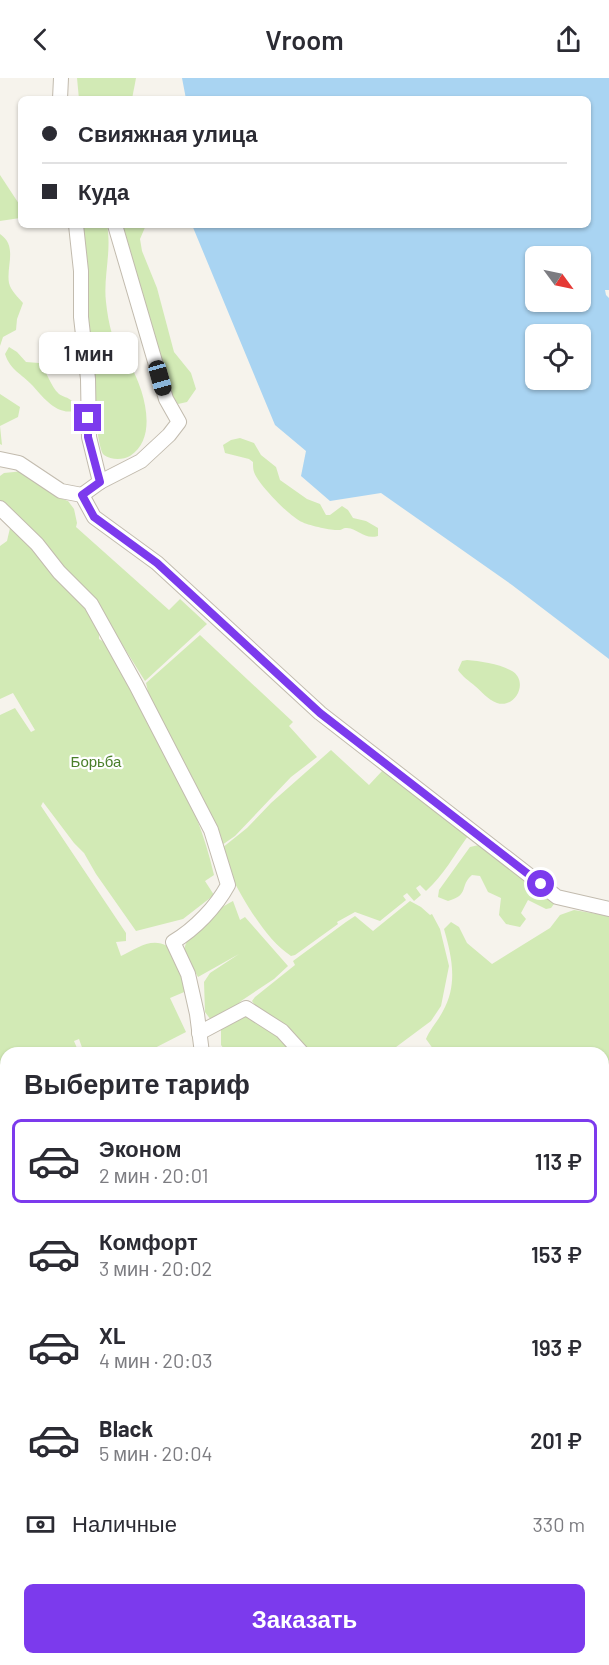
<!DOCTYPE html>
<html lang="ru">
<meta charset="utf-8">
<style>
:root{--surface:#fff;--page:#f2f2f3;--text:#2b2b33;--muted:#7c7c81;--line:#e1e1e2;--accent:#7c3aed}
body{margin:0;font-family:Barlow,sans-serif;background:var(--page);color:var(--text);height:100vh;display:flex;flex-direction:column;font-size:22px;white-space:nowrap}
*{box-sizing:border-box;margin:0}
p{font-size:20px;color:var(--muted)}
.icon{flex:none;width:33px;height:33px;fill:none;stroke:currentColor;stroke-width:2;stroke-linecap:round;stroke-linejoin:round}
.map{position:relative;flex:1;overflow:hidden}
.drawer{position:absolute;left:0px;top:969px;width:609px;height:618px;display:flex;flex-direction:column;background:var(--surface);border-radius:18px 18px 0 0;box-shadow:0 2px 4px #0004}
.drawer>*{flex:none}
.top-card{position:absolute;left:18px;top:18px;width:573px;height:132px;border-radius:9px;box-shadow:0 2px 4px #0004;display:grid;align-content:center;height:132px;padding:0 24px;background:var(--surface)}
.needle{width:39px;rotate:123deg}
.tools{position:absolute;left:525px;top:168px;display:grid;gap:12px}
.tools a{display:grid;place-items:center;width:66px;height:66px;border-radius:9px;background:var(--surface);box-shadow:0 2px 4px #0004;font-size:30px}
.end{position:absolute;width:27px;height:27px;margin:-14px;border:8px solid #7c3aed;background:#fff;box-shadow:0 0 0 3px #fff}
.from{border-radius:50%}
.bubble{position:absolute;height:42px;border-radius:9px;background:var(--surface);box-shadow:0 2px 4px #0004;font-size:20px;font-weight:600;line-height:42px;text-align:center}
.car{position:absolute;width:18px;height:36px;margin:-18px -9px;border-radius:8px;box-shadow:0 0 4px 2px #0007;background:linear-gradient(#222 24%,#8ab4d8 0 40%,#222 0 76%,#8ab4d8 0 86%,#222 0)}
.top-card b{display:flex;align-items:center;gap:21px;height:57px;font-size:22px}
.top-card b+b{border-top:2px solid var(--line)}
.top-card i{width:15px;height:15px;background:var(--text)}
ul{padding:0;list-style:none}
li{display:flex;align-items:center;gap:18px;height:84px;margin:0 12px 9px;padding:0 12px;border:3px solid transparent;border-radius:9px}
li div{flex:1}
li b{display:block;font-size:22px}
li em{font-style:normal;font-weight:600}
li.active{border-color:var(--accent)}
li>.icon{width:54px;height:54px;stroke-width:1.5}
h2{padding:0 24px;font-size:27px;line-height:72px}
.pay{display:flex;align-items:center;gap:15px;height:66px;padding:0 24px;font-size:22px}
.pay p{margin-inline-start:auto}
.primary-button{display:flex;gap:12px;margin-top:auto;padding:12px 24px}
.primary-button a{flex:1;height:69px;border-radius:9px;background:var(--accent);color:#fff;font-size:24px;font-weight:600;line-height:69px;text-align:center}
header{display:flex;justify-content:space-between;align-items:center;height:78px;padding:0 24px;background:var(--surface);font-size:27px;font-weight:600}
.map>svg:first-child{display:block}
</style>
<header><svg class="icon" aria-label="back" viewBox="0 0 24 24"><path d="M15 5l-7 7 7 7"/></svg>Vroom<svg class="icon" aria-label="share" viewBox="0 0 24 24"><path d="M12 15V3M7 8l5-5 5 5M5 13v7h14v-7"/></svg></header>
<div class="map">
<svg width="609" height="1587" viewBox="0 0 609 1587">
<rect width="100%" height="100%" fill="#f6f3ec"/>
<!-- green -->
<g fill="#d2eab5">
<polygon points="77,0 136,0 132,21 79,21"/>
<polygon points="0,97 21,129 20,140 0,143"/>
<path d="M83 147H107C112 173 103 199 106 224 107 234 109 246 112 256 115 267 125 277 130 287 144 311 159 360 130 378 123 382 111 382 104 377 92 366 84 176 83 147Z"/>
<polygon points="122,147 146,147 140,161 142,173 157,210 174,274 191,295 196,311 187,324 178,326 172,317"/>
<path d="M0 156C18 168 6 188 9 205 11 213 18 219 23 225L17 241 16 252 3 259 0 268Z"/>
<path d="M9 269 17 274 26 284 39 285C48 294 50 308 59 316 63 319 68 319 72 323L74 333C56 337 43 319 32 307 22 296 10 292 5 276Z"/>
<polygon points="0,316 20,329 18,339 0,348 2,367 0,366"/>
<path d="M240 360 254 365 261 377 276 389 280 402 307 421 320 426 326 437H330L342 428 348 432 353 440 366 443 378 450V458C364 462 359 451 347 450 341 450 344 452 338 452 333 453 307 447 302 444 290 439 258 406 254 394 253 391 253 388 253 384L249 381 225 375 223 367 231 362Z"/>
<polygon points="24,393 48,408 57,419 68,423 74,431 77,445 76,449 169,532 180,521 207,546 145,603 95,523 0,427 0,398 4,395"/>
<path d="M15 449 75 514 99 550V561L104 564C146 639 195 712 214 797L205 803 214 817 183 841 136 853 96 796 84 775 74 765 43 724 41 728 126 855V863L116 864 121 878C136 871 151 859 167 868L189 912 170 920 186 954 145 975H84L79 961 74 963 79 975H6V999L0 991V637L15 630 31 654 35 652 13 615 0 621V468L7 463 10 450Z"/>
<polygon points="200,557 293,644 289,648 317,679 291,699 235,758 222,767 193,701 149,618 146,605"/>
<path d="M467 582C480 583 500 586 512 593 529 603 516 631 497 625 488 622 481 613 475 608 469 603 462 598 458 592L462 583Z"/>
<path d="M331 672 369 707 383 692 468 758C454 777 444 797 426 813L420 807 416 810 421 817 414 823 407 815 403 818 406 822 380 843 355 834 337 844 338 846 295 877 291 878C266 862 244 823 230 796 226 788 225 778 222 770L247 750 271 725Z"/>
<path d="M483 766 552 820 554 826 551 830 546 831 528 822 521 835 526 841 520 849 506 846 499 837 501 820 488 814 480 798 472 797C459 808 470 817 448 823L438 819 439 812 470 769Z"/>
<path d="M233 823 240 842 245 839 288 888 274 901 241 923 235 930 211 942 205 934 204 904 210 895 239 876 198 899 193 890H191L184 872C190 848 213 834 233 823Z"/>
<polygon points="410,823 421,829 430,837 432,836 440,851 449,888 441,928 431,943 388,975 306,975 258,932 252,923 255,919 295,887 293,883 346,844 355,838 373,853"/>
<path d="M574 832 609 838V1364L603 1360V975H436L426 961C430 951 438 943 443 933 458 906 452 879 444 851L451 844 459 849 467 865 492 886 550 850 560 837Z"/>
<polygon points="246,937 277,956 293,975 227,975 221,967 221,951"/>
<polygon points="6,1134 6,1222 2,1219 0,1203 0,1137"/>
<polygon points="609,1374 609,1447 603,1448 603,1378 607,1378"/>
<polygon points="451,1581 535,1581 544,1587 445,1587 450,1585"/>
</g>
<!-- water -->
<path fill="#a9d4f2" fill-rule="evenodd" d="M182 0H609V212H605L606 217 609 220V581L512 507 381 415 330 423 301 398 306 373 275 347 192 147H588V21H186ZM536 178H580V224H536ZM536 256H580V302H536Z"/>
<g fill="none" stroke-linecap="round" stroke-linejoin="round">
<defs>
<g id="street">
<polyline points="60,21 61,0"/>
<polyline points="76,147 81,193 81,239 88,301 89,359 100,404"/>
<polyline points="0,381 19,385 61,413 82,417"/>
<polyline points="82,417 94,439 157,485 320,635 557,819 609,831"/>
<polyline points="82,417 100,404 141,383 169,357 179,344 166,321 115,147"/>
<path d="M0 430 37 466 59 494 91 526 136 607 211 752 228 807C216 829 195 851 173 864L188 896 197 936 202 975"/>
<polyline points="199,955 246,930 282,953 302,975"/>
<polyline points="0,997 6,1005"/>
<polyline points="0,1229 6,1226"/>
<polyline points="0,1296 6,1304"/>
<polyline points="182,1581 183,1587"/>
</g>
</defs>
<!-- street casing -->
<use href="#street" stroke="#c2bbae" stroke-width="16"/>
<!-- street -->
<use href="#street" stroke="#fff" stroke-width="14"/>
<!-- rail -->
<g stroke="#9a9a9a" stroke-width="4" stroke-dasharray="8 8" stroke-linecap="butt">
<polyline points="0,1338 6,1345"/>
<polyline points="0,1387 6,1394"/>
<polyline points="0,1405 6,1413"/>
<polyline points="0,1423 6,1430"/>
<polyline points="0,1572 6,1576"/>
<polyline points="12,1581 19,1587"/>
<polyline points="295,1581 305,1587"/>
</g>
</g>
<g fill="none" stroke-linecap="round" stroke-linejoin="round">
<!-- route -->
<polyline stroke="#7c3aed" stroke-width="8" points="88,340 88,359 100,404 82,417 94,439 157,485 320,635 541,806"/>
</g>
<g text-anchor="middle" dominant-baseline="central" stroke-width="4.5" stroke-linejoin="round" paint-order="stroke">
<!-- park labels -->
<g font-size="15" fill="#4a7f2a" stroke="#fff">
<text x="96" y="683">Борьба</text>
</g>
</g>
</svg>
<div class="tools">
<a><svg class="needle" viewBox="-14 -14 28 28"><path d="M0-13l5 13h-10z" fill="#e53935"/><path d="M0 13l5-13h-10z" fill="#7c7c81"/></svg></a>
<a><svg class="icon" aria-label="locate" viewBox="0 0 24 24"><circle cx="12" cy="12" r="6"/><path d="M12 2v4M12 18v4M2 12h4M18 12h4"/></svg></a>
</div>
<i class="end from" style="left:541px;top:806px"></i>
<i class="end" style="left:88px;top:340px"></i>
<div class="bubble" style="left:39px;top:254px;width:99px">1 мин</div>
<i class="car" style="left:160px;top:300px;rotate:164deg"></i>
<div class="top-card">
<b><i class="from"></i>Свияжная улица</b>
<b><i></i>Куда</b>
</div>
<section class="drawer">
<h2>Выберите тариф</h2>
<ul>
<li class="active"><svg class="icon" aria-label="car" viewBox="0 0 24 24"><path d="M5 17H2v-5l4-1 3-4h7l3 4 3 1v5h-3M9 17h6M6 11h13"/><circle cx="7" cy="17" r="2"/><circle cx="17" cy="17" r="2"/></svg><div><b>Эконом</b><p>2 мин · 20:01</p></div><em>113 ₽</em></li>
<li><svg class="icon" aria-label="car" viewBox="0 0 24 24"><path d="M5 17H2v-5l4-1 3-4h7l3 4 3 1v5h-3M9 17h6M6 11h13"/><circle cx="7" cy="17" r="2"/><circle cx="17" cy="17" r="2"/></svg><div><b>Комфорт</b><p>3 мин · 20:02</p></div><em>153 ₽</em></li>
<li><svg class="icon" aria-label="car" viewBox="0 0 24 24"><path d="M5 17H2v-5l4-1 3-4h7l3 4 3 1v5h-3M9 17h6M6 11h13"/><circle cx="7" cy="17" r="2"/><circle cx="17" cy="17" r="2"/></svg><div><b>XL</b><p>4 мин · 20:03</p></div><em>193 ₽</em></li>
<li><svg class="icon" aria-label="car" viewBox="0 0 24 24"><path d="M5 17H2v-5l4-1 3-4h7l3 4 3 1v5h-3M9 17h6M6 11h13"/><circle cx="7" cy="17" r="2"/><circle cx="17" cy="17" r="2"/></svg><div><b>Black</b><p>5 мин · 20:04</p></div><em>201 ₽</em></li>
</ul>
<div class="pay"><svg class="icon" aria-label="cash" viewBox="0 0 24 24"><path d="M3 7h18v10H3z"/><circle cx="12" cy="12" r="2"/></svg>Наличные<p>330 m</p></div>
<div class="primary-button"><a>Заказать</a></div>
</section>
</div>
